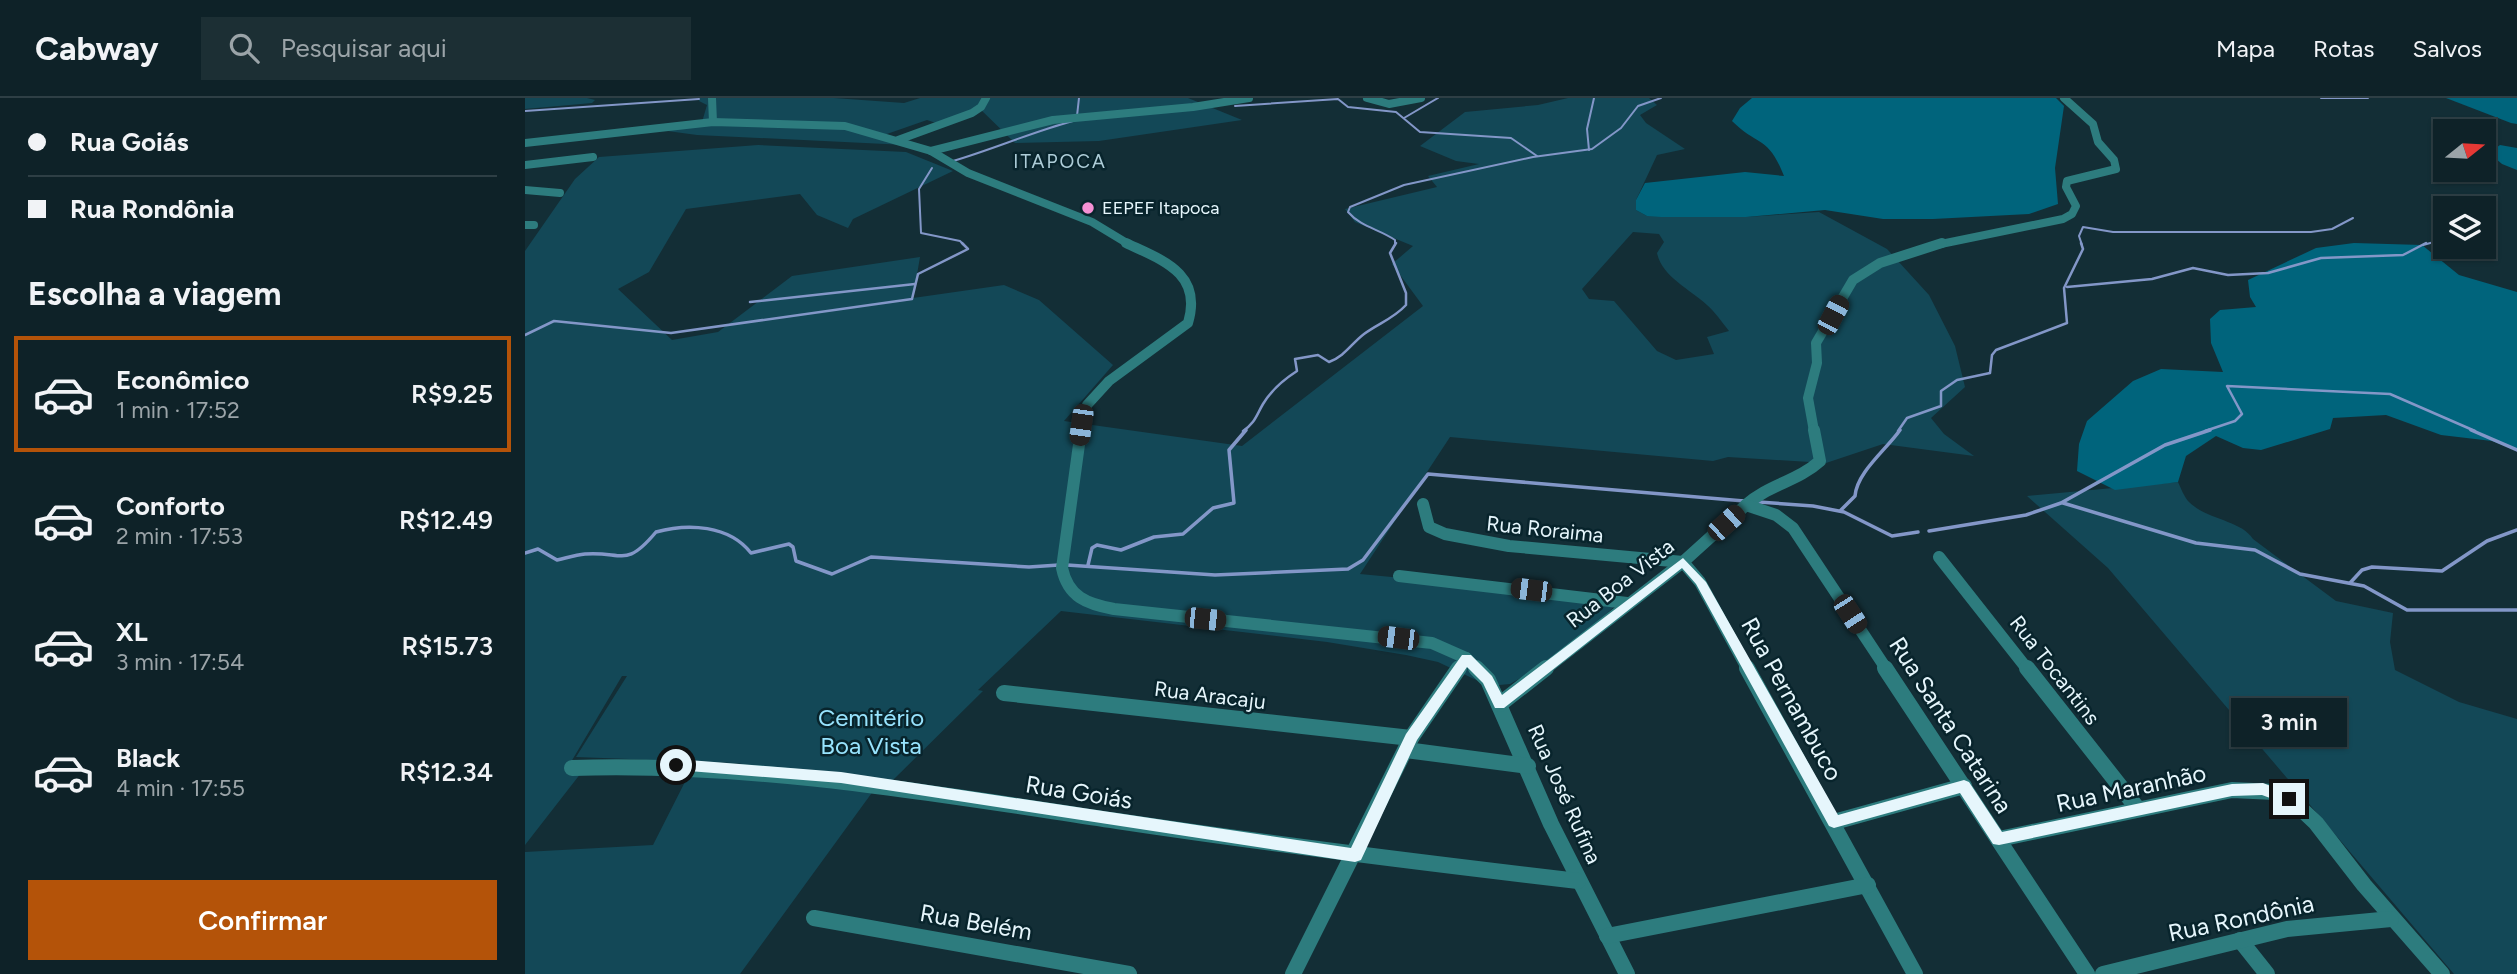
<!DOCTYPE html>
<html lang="pt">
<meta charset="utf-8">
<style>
:root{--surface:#0e2228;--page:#1c2f34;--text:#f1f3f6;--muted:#9ba4a8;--line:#2e3f45;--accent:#b45309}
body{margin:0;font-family:Figtree,sans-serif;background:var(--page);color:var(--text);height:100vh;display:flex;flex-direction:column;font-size:26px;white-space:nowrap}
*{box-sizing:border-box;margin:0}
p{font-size:23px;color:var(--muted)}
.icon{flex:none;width:38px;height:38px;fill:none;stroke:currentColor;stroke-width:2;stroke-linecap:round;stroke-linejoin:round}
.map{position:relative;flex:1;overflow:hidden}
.details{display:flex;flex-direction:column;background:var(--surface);width:525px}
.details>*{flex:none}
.top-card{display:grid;align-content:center;height:154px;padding:0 28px;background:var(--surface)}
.needle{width:46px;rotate:72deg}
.controls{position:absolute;left:1908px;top:21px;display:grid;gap:14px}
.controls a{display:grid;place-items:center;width:63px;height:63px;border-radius:0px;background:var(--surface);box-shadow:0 2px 5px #0004,0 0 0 2px var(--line);font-size:35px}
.end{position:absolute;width:32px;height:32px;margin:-16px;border:9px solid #e6f6fc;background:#111;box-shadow:0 0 0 4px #111}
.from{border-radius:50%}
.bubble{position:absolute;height:49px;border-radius:0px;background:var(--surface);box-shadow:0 2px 5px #0004,0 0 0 2px var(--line);font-size:23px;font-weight:600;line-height:49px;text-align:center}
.car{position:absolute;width:21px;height:42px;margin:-21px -10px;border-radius:9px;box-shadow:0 0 5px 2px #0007;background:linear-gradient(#222 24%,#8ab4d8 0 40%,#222 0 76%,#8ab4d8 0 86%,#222 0)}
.top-card b{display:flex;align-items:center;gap:24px;height:66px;font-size:26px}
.top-card b+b{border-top:2px solid var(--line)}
.top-card i{width:18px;height:18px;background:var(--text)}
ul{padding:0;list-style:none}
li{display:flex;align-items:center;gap:21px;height:116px;margin:0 14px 10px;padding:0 14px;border:4px solid transparent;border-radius:0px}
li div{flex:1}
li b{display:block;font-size:26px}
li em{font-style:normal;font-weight:600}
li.active{border-color:var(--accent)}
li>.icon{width:63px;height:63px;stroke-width:1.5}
h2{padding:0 28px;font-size:32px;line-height:84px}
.cta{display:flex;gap:14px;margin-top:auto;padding:14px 28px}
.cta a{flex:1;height:80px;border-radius:0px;background:var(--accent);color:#fff;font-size:28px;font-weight:600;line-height:80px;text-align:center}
header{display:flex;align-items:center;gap:42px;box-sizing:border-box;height:98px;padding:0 35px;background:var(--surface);border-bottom:2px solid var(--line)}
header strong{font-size:33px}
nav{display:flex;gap:38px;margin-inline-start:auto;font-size:24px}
.search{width:490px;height:63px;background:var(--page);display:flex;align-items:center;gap:18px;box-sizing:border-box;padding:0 24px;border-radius:0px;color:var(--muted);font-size:26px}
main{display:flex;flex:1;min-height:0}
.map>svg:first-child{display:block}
</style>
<header>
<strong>Cabway</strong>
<div class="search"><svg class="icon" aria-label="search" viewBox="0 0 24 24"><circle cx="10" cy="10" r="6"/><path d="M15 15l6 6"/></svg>Pesquisar aqui</div>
<nav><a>Mapa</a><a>Rotas</a><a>Salvos</a></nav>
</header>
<main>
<section class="details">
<div class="top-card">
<b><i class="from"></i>Rua Goiás</b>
<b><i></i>Rua Rondônia</b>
</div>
<h2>Escolha a viagem</h2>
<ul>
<li class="active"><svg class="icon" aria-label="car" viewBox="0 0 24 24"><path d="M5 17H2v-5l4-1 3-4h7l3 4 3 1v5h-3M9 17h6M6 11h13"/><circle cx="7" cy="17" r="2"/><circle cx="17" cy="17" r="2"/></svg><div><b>Econômico</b><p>1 min · 17:52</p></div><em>R$9.25</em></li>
<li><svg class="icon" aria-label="car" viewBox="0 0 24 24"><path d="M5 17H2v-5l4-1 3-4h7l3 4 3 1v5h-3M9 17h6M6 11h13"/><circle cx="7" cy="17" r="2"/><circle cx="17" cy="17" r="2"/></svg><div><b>Conforto</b><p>2 min · 17:53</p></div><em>R$12.49</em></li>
<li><svg class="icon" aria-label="car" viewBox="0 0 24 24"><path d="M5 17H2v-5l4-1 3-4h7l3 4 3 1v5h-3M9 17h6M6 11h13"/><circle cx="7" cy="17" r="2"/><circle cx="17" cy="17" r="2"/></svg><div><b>XL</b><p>3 min · 17:54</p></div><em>R$15.73</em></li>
<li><svg class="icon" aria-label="car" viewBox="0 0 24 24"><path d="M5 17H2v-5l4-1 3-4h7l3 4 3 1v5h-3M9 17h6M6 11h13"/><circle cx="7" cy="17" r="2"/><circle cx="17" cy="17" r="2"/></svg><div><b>Black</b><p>4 min · 17:55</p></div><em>R$12.34</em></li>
</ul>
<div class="cta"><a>Confirmar</a></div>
</section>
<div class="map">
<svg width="1992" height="876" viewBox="0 0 1992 876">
<rect width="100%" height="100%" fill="#132e36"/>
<!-- green -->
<g fill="#134857" fill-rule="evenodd">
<polygon points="0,0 62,0 70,2 67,5 0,11"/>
<polygon points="175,0 309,0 379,5 395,0 663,0 717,22 574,43 490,45 452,8 442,15 414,26 402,22 359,37 381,47 172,37 135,32 177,24 182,7 174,3"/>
<path d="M1043 0H1124L1132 7 1115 17 1121 25 1160 51 1132 57 1111 102V112L1122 118 1221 119 1294 114 1362 151 1404 197 1430 248 1440 289 1406 320 1419 336 1449 358 1358 346 1301 365 1203 359 1188 363 925 339 835 476 1097 501 1044 552 985 586 964 588 913 564 881 557 802 544 536 513 453 592 458 593 367 683 209 665 51 659 102 578H97L46 664 63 666 0 747V153L50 81 74 59 233 47 381 54 428 73 328 121 323 130 292 117 275 96 161 111 124 174 93 191 147 242 193 234 267 178 395 159 388 200 479 187 514 202 588 267 539 323 717 348 898 208 867 166 888 148 830 124 820 111 912 89 903 78 954 66 931 63 895 48 940 14 1013 7ZM1108 134 1134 136 1139 144 1132 155C1137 179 1165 191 1182 207 1190 214 1197 224 1204 233L1182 239 1189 256 1151 262 1132 253 1089 203 1064 201 1057 191Z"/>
<path d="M1653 384C1656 390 1659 399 1664 404 1682 422 1716 422 1728 441L1811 503 1868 515 1865 544 1870 572 1934 604 1992 621V876H1929L1583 470 1502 398Z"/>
<polygon points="166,672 354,685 215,876 0,876 0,754 128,747"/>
</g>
<!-- forest -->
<g fill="#00647c">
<path d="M1227 0H1531L1539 8 1530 70 1533 106 1504 116 1408 121H1358L1300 112 1221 119H1136L1122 118 1111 112V102L1120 85 1220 74 1259 78C1243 37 1233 49 1207 23L1215 10Z"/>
<polygon points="1921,0 1992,0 1992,26 1986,25"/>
<polygon points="1975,47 1992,50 1992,72 1977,66 1964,55"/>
<polygon points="1829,145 1897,147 1934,177 1992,194 1992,352 1967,343 1916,337 1861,317 1808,320 1805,331 1736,352 1718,350 1691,338 1661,358 1653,384 1590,392 1552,373 1554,346 1562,323 1608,283 1636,271 1698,274 1686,245 1685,221 1695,212 1731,209 1725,199 1723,182 1791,150"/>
</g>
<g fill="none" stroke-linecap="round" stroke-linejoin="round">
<!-- stream-far2 -->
<g stroke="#8397c8" stroke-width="2">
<polyline points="1796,0 1843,0"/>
<polyline points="710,8 813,1 823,9 871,14 895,34 986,40 1012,58"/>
<polyline points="0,13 174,1"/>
<polyline points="552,18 554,0"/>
<polyline points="879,20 913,0"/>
<polyline points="1064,52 1062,31 1069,0"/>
<path d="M428 63C469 51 507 34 548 23"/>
<polyline points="407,70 394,91 396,135 435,143 439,147"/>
<polyline points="1940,110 1947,102"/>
<path d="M870 147V142C854 131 836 129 823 114L825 109 879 87 1008 59 1067 51 1096 30 1113 8 1136 0"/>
<polyline points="1557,147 1554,138 1558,129 1588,134 1786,134 1807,131 1828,120"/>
<polyline points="1898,147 1920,141"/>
</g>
<!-- stream-far1 -->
<g stroke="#8397c8" stroke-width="2.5">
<polyline points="1542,189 1627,181 1668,170 1703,177 1743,175 1796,160 1878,157 1901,145"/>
<polyline points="225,204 390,186"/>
<polyline points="0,237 29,223 146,235 387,201 393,176 443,151 437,145"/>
<path d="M718 333C730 325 731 318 738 306 747 291 758 282 772 273L770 261 793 257 804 264C820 258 826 246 839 236 854 225 868 221 881 207V195L865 155 871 145"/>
<polyline points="1373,333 1382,320 1416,308 1416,293 1432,282 1465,275 1467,257 1471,252 1542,225 1539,190 1558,151 1556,145"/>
<polyline points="1680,333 1710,323 1717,316 1702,288 1865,296 1950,333"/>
</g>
<!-- stream -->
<g stroke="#8397c8" stroke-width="3.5">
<polyline points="1946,332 1992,352"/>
<polyline points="1234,404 1288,408 1319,414 1367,438 1393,434"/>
<polyline points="1538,405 1671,445 1730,452 1775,476 1839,488 1882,512 1992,512"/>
<path d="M1316 412 1330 398C1332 374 1361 352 1375 332"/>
<polyline points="1404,433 1501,417 1536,405 1640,347 1685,332"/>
<path d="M0 455 13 451 32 462C41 460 51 457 60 456 98 453 100 471 131 434 163 425 204 427 226 455L264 446 268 449 271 463 307 476 346 459 504 469 534 467"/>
<polyline points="542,467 690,477 823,471 838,462 903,376 1219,403"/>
<polyline points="563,467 567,450 572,447 596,452 629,439 658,436 688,410 709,405 704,352 721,332"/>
<polyline points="1825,485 1837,472 1847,469 1917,473 1962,443 1992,432"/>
</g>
<!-- minor-far3 -->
<g stroke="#2d7c7e" stroke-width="8">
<polyline points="187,0 188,24"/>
<polyline points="842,0 864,6 896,0"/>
<polyline points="373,42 447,15 456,9 461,0"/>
<polyline points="0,45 188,24 320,28 406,53 443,75 567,124 605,147"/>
<polyline points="406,53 528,22 668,9 724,0"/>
<polyline points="0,67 68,59"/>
<polyline points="0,92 35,95"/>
<polyline points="0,127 9,127"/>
<polyline points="1411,147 1538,121 1547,116 1551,108 1541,89 1542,83 1591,71 1589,62 1573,44 1568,26 1539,0"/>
</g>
<!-- minor-far2 -->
<g stroke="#2d7c7e" stroke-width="10">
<path d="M556 333 562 307 584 283 663 225C678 175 637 162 601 145"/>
<polyline points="1289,333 1283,300 1292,265 1291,245 1328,182 1355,165 1417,145"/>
</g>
<!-- minor-far1 -->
<g stroke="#2d7c7e" stroke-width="12">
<path d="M556 332 537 470C543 499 562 506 589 511L907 545 941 560 953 572"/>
<polyline points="898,406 904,429 920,436 984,448 1158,464 1175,484 1223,572"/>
<path d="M1221 407C1243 387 1273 383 1295 363L1289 332"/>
<polyline points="1414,459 1503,572"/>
<polyline points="874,478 1102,505"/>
<polyline points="933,572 941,560"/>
<polyline points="1019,572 1158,464 1221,407 1251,417 1268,430 1362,572"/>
</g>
<!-- minor -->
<g stroke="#2d7c7e" stroke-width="16">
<polyline points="951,570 963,582 1026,726 1102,876"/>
<polyline points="1222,570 1390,876"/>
<polyline points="1360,570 1562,876"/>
<polyline points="1502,570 1613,711"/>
<polyline points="479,595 886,640"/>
<polyline points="975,606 1021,570"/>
<polyline points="881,652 1003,668"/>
<path d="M47 670C231 664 411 696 592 723 745 746 899 765 1053 783"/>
<polyline points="1309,724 1439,688"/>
<polyline points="1474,741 1707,692 1750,694 1773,708 1791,725 1839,787 1917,876"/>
<polyline points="289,820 604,876"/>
<polyline points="1082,838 1343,787"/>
<polyline points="1715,842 1742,876"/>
<polyline points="768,876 886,640 934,570"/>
<polyline points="1578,876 1762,831 1866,821"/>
</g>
</g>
<!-- route -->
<polygon fill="#e6f6fc" points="1158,460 1181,484 1313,717 1439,682 1444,684 1477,734 1707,686 1738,685 1769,697 1771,701 1764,707 1737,697 1707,698 1474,747 1468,746 1435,695 1309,730 1304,728 1171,486 1157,470 979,610 970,610 958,585 942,569 892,642 836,762 830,764 316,685 151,672 144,667 151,661 316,674 826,750 881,636 937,557 946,557 967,578 977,597"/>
<!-- markers -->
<circle fill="#f491d4" stroke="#08242c" stroke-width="2.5" cx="563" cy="110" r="7"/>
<g text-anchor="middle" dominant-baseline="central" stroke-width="5" stroke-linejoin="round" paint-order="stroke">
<!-- far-poi labels -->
<g font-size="18" fill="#e6f6fc" stroke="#08242c" text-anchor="start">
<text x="577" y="110">EEPEF Itapoca</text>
</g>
<!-- far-neighbourhood labels -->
<g font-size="19" letter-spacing="2" fill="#aecdd8" stroke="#08242c">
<text x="535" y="63">ITAPOCA</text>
</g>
<!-- street labels -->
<g font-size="21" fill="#e6f6fc" stroke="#08242c">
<text transform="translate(1020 431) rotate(6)">Rua Roraima</text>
<text transform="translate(1095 485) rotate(-38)">Rua Boa Vista</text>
<text transform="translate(1530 572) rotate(52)">Rua Tocantins</text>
<text transform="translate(685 597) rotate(7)">Rua Aracaju</text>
<text transform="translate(1040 696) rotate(66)">Rua José Rufina</text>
</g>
<!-- near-street labels -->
<g font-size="24" fill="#e6f6fc" stroke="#08242c">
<text transform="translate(1267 601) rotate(61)">Rua Pernambuco</text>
<text transform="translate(1426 627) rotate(57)">Rua Santa Catarina</text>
<text transform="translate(1606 690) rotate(-12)">Rua Maranhão</text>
<text transform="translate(554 694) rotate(9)">Rua Goiás</text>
<text transform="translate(1716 820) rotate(-12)">Rua Rondônia</text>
<text transform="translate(451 824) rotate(10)">Rua Belém</text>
</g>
<!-- near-park labels -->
<g font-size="24" fill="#98e4fe" stroke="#08242c">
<text x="346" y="619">Cemitério<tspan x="346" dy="28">Boa Vista</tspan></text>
</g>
</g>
</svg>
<div class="controls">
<a><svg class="needle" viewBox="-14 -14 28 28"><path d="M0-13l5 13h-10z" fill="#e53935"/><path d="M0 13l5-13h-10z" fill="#9ba4a8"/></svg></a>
<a><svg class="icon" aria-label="layers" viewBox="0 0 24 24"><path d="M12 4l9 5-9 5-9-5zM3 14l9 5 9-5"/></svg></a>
</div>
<i class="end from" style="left:151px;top:667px"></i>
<i class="end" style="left:1764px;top:701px"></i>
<div class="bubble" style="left:1706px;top:600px;width:116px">3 min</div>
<i class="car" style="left:1308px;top:217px;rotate:28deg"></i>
<i class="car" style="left:556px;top:327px;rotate:188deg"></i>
<i class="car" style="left:1201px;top:425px;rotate:48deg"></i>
<i class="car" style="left:1006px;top:492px;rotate:277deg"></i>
<i class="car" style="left:1325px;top:516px;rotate:147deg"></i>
<i class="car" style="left:680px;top:521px;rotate:96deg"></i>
<i class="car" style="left:873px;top:540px;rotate:277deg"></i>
</div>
</main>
